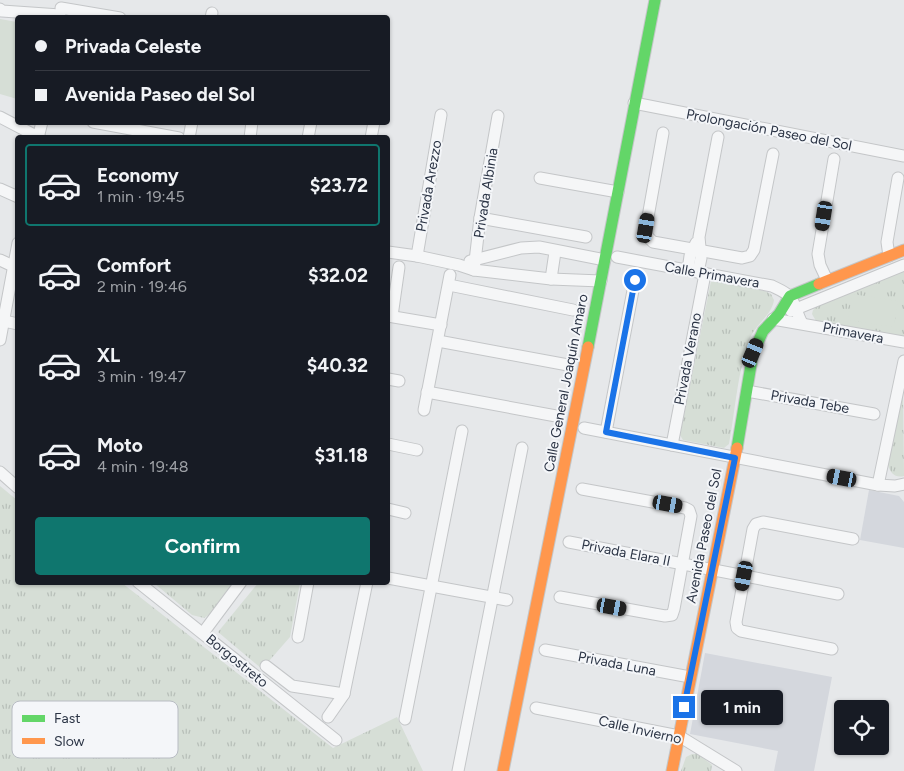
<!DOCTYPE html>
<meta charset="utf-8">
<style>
:root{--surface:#171b24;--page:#20242c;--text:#f1f3f6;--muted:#9ea1a6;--line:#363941;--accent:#0f766e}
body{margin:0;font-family:Figtree,sans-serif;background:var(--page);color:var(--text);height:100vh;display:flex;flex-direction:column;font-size:19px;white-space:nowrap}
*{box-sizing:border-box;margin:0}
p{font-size:16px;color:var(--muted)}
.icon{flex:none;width:28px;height:28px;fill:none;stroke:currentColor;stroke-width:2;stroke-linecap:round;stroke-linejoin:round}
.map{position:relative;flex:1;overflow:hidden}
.sheet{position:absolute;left:15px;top:135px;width:375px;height:450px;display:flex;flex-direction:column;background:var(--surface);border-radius:5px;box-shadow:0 1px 4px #0004}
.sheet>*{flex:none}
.top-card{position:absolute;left:15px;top:15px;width:375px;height:110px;border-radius:5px;box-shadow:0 1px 4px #0004;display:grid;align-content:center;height:110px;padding:0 20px;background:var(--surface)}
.buttons{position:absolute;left:834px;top:700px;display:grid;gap:10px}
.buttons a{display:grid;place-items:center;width:55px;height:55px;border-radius:5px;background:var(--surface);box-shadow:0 1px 4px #0004;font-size:25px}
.end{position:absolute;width:22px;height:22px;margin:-11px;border:6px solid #1a73e8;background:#fff;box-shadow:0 0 0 2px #fff}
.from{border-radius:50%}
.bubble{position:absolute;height:35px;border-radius:5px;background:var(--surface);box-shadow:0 1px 4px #0004;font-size:16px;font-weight:700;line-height:35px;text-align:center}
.car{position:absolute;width:15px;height:30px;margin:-15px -8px;border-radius:6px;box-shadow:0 0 4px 1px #0007;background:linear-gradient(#222 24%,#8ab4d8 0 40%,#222 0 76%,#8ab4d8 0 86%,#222 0)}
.top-card b{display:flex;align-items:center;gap:18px;height:48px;font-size:19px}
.top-card b+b{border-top:1px solid var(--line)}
.top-card i{width:12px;height:12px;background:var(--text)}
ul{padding:9px 0 0;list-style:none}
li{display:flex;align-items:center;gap:15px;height:82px;margin:0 10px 8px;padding:0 10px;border:2px solid transparent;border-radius:5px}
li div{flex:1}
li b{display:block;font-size:19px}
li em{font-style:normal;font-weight:700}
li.active{border-color:var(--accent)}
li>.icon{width:45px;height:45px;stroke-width:1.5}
.primary-button{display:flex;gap:10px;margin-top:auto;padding:10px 20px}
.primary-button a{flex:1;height:58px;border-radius:5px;background:var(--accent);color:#fff;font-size:20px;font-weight:700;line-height:58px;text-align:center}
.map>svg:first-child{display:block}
</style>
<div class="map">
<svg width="904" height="771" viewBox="0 0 904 771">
<defs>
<pattern id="grass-tufts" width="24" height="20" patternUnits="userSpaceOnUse" patternTransform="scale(1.25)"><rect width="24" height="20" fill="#d6ded6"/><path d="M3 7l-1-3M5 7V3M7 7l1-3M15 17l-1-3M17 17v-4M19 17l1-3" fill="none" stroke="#b8bfb9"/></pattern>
</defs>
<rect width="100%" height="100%" fill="#e6e8ea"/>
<!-- built -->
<g fill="#d4d7dd">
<polygon points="869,490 899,496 904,502 904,548 860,540"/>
<polygon points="705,653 832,677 814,771 774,771 778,751 690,734"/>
</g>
<!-- grass -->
<g fill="url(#grass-tufts)">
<polygon points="904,269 904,336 901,337 816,321 812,314 813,310 817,306"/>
<path d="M711 281 765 291 771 294 774 300C772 315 756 324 750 338 738 368 735 412 729 444L724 448 683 440 680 435Z"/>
<path d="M903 391 904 476C895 478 891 474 888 465Z"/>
<polygon points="0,486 17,500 18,582 122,583 333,748 397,717 423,771 0,771"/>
<polygon points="154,583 234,583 212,613 204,618 192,615"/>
<polygon points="258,583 300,583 290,637 262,669 218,632"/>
<polygon points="692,754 698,754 712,765 711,771 681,771 686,757"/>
</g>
<!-- pitch -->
<g fill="#d6ded6">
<polygon points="0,19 17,22 17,99 0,94"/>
<polygon points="852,294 898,301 894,327 848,320"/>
</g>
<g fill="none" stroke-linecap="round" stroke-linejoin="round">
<defs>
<g id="street">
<polyline points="61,8 120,18"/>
<polyline points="0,9 2,11 60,15"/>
<polyline points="211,18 212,13"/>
<polyline points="634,103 904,156"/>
<polyline points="0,117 40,138"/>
<polyline points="93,122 179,138"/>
<polyline points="663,133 646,228 647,236 653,242 742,258 750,256 754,250 773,154"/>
<polyline points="38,138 42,122"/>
<polyline points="189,138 192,122"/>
<polyline points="250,138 252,122"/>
<polyline points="308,138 311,122"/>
<polyline points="371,138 374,122"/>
<polyline points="540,178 618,192"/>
<polyline points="0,189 18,197"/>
<polyline points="480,218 586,237"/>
<polyline points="388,252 417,256 459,265 474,270 551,279 601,281"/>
<polyline points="417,256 441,115"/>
<polyline points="889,256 887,242 898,178"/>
<path d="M617 257 772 286C778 289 786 292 790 297 796 304 797 315 802 323"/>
<polyline points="0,260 13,266"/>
<polyline points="470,261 521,248 539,247 605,260"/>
<polyline points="474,270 480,218 498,116"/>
<polyline points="688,270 690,256 696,243"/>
<polyline points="698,272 701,258 699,237 718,137"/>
<polyline points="551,279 555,252"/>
<polyline points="827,280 820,265 818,254 834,159"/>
<polyline points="449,285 573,310"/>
<polyline points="791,311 904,265"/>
<polyline points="388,316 441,325"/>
<polyline points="392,316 399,267"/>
<polyline points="773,319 904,342"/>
<polyline points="4,321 18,324"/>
<polyline points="0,340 18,243"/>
<polyline points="438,341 568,365"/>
<polyline points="388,379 399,381"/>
<polyline points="747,391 874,414"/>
<polyline points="427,392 556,416"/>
<polyline points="424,410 450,275"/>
<polyline points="584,428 878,485 895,486 904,484"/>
<polyline points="606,432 635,280"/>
<polyline points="388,444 417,450"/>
<polyline points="672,445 705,274"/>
<polyline points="0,472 18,488"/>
<polyline points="878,485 904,361"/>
<polyline points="388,509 405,513"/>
<polyline points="569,542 838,594"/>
<polyline points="388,578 507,600"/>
<polyline points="138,582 336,740"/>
<polyline points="560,597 665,616 672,615 674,609 691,516 689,510 685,508 582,489"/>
<polyline points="203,633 241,582"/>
<polyline points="298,637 308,582"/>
<polyline points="832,649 741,631 737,628 736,622 753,529 756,524 763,522 853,539"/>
<polyline points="545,650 690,677"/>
<polyline points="266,666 292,686 344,694"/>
<polyline points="536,708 679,736 736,771"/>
<polyline points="328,717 344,694 367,582"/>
<polyline points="405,719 462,431"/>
<polyline points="458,771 522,448"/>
</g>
<g id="fast">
<polyline points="588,347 655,0"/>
<polyline points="737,448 753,353 763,331 779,314 790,296 819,284"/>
</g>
<g id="slow">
<polyline points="819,284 904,250"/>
<polyline points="503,771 588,347"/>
<polyline points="672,771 737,448"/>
</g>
</defs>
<!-- street casing -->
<use href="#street" stroke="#c4c6c8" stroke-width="13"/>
<!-- fast casing -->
<use href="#fast" stroke="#c4c6c8" stroke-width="13"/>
<!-- slow casing -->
<use href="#slow" stroke="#c4c6c8" stroke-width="13"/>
<!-- street -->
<use href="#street" stroke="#f5f6f7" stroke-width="11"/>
<!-- fast -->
<use href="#fast" stroke="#63d668" stroke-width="11"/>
<!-- slow -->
<use href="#slow" stroke="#ff974d" stroke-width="11"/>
</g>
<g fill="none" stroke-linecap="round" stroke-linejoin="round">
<!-- route -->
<polyline stroke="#1a73e8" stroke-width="6" points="635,280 606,432 735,458 684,707"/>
</g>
<g text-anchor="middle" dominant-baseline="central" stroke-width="4" stroke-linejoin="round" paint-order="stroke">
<!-- street labels -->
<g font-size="14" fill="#2b3445" stroke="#f4f6f9">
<text transform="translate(769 130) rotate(11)">Prolongación Paseo del Sol</text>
<text transform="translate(429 186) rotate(-80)">Privada Arezzo</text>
<text transform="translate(486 193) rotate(-81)">Privada Albinia</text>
<text transform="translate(712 275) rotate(10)">Calle Primavera</text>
<text transform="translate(853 333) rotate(11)">Primavera</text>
<text transform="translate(688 359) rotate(-79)">Privada Verano</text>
<text transform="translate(566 383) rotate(-79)">Calle General Joaquín Amaro</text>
<text transform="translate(810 402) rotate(10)">Privada Tebe</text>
<text transform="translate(704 536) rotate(-79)">Avenida Paseo del Sol</text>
<text transform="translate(626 553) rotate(11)">Privada Elara II</text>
<text transform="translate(237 661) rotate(39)">Borgostreto</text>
<text transform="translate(617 664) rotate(11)">Privada Luna</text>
<text transform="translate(640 730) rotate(13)">Calle Invierno</text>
</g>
</g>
<!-- legend -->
<rect x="12" y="701" width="166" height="57" rx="8" fill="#f4f6f9" stroke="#b8bcc3" stroke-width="1"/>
<rect x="22" y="715" width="23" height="7" fill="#63d668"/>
<rect x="22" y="738" width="23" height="6" fill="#ff974d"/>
<g font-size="14" fill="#2b3445">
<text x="54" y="723">Fast</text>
<text x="54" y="746">Slow</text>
</g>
</svg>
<div class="buttons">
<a><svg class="icon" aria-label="locate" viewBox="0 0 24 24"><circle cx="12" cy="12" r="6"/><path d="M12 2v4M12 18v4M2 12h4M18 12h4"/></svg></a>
</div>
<i class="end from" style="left:635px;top:280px"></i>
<i class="end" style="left:684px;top:707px"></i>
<div class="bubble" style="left:701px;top:690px;width:82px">1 min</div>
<i class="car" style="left:824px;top:216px;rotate:189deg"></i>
<i class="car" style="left:646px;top:228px;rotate:10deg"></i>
<i class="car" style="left:753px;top:353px;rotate:23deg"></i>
<i class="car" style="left:842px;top:478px;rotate:281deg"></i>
<i class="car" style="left:668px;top:504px;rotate:100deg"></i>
<i class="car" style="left:744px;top:576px;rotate:191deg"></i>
<i class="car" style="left:612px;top:607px;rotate:100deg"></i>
<div class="top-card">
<b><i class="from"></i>Privada Celeste</b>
<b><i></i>Avenida Paseo del Sol</b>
</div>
<section class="sheet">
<ul>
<li class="active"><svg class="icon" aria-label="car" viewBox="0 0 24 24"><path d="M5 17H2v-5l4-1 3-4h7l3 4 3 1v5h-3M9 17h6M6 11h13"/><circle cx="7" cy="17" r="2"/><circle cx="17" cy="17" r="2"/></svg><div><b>Economy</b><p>1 min · 19:45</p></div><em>$23.72</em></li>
<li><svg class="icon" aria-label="car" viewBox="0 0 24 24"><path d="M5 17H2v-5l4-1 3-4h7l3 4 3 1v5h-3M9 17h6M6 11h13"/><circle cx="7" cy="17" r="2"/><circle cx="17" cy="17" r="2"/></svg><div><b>Comfort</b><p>2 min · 19:46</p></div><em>$32.02</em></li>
<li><svg class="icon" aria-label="car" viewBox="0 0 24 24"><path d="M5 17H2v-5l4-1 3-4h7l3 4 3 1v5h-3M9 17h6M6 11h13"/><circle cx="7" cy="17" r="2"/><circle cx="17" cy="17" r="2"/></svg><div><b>XL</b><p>3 min · 19:47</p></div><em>$40.32</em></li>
<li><svg class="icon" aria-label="car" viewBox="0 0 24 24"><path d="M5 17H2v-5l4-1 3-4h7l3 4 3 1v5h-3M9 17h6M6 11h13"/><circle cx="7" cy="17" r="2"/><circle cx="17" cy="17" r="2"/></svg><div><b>Moto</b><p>4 min · 19:48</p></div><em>$31.18</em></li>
</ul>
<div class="primary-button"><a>Confirm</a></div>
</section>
</div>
